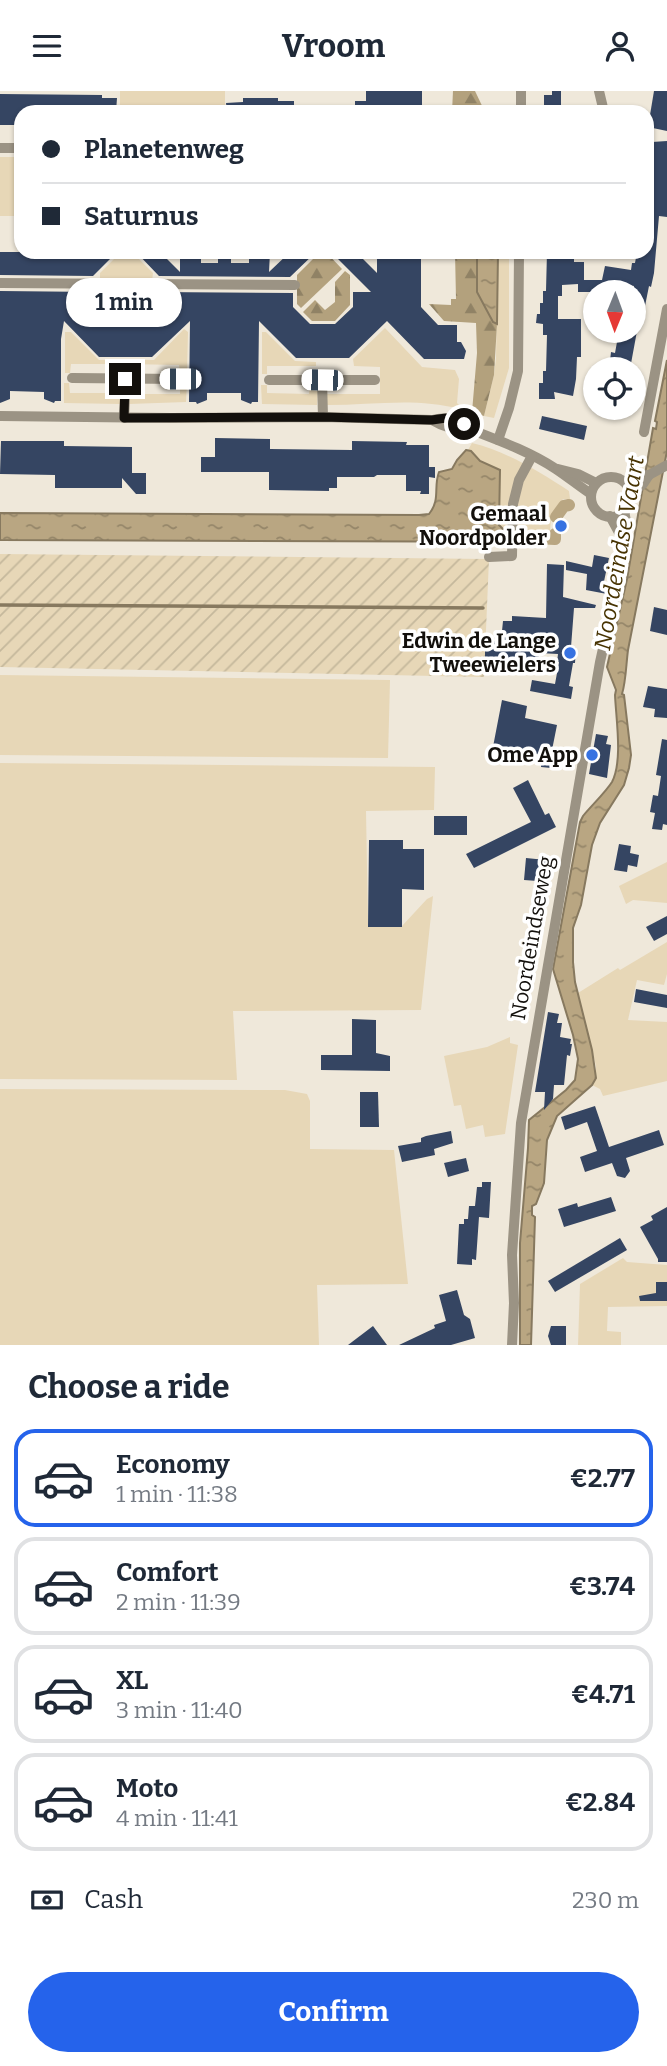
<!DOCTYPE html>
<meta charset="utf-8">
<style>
:root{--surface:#fff;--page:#f6f6f7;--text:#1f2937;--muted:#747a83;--line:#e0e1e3;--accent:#2563eb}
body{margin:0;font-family:Bitter,serif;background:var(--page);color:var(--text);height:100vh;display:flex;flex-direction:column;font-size:26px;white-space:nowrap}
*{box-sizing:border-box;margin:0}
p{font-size:23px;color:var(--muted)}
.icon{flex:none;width:38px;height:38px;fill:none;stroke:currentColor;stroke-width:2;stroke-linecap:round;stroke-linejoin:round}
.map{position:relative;height:1254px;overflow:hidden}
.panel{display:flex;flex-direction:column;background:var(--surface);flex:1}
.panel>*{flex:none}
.guide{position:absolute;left:14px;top:14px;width:640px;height:154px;border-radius:21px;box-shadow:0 2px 5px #0004;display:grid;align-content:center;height:154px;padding:0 28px;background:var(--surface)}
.needle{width:46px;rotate:181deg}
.tools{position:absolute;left:583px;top:189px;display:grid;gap:14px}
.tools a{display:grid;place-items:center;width:63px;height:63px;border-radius:50%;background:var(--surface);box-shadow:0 2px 5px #0004;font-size:35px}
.end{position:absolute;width:32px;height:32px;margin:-16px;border:9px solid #13100c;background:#fff;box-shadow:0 0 0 4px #fff}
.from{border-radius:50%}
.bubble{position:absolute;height:49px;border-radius:24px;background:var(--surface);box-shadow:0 2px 5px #0004;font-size:23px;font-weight:700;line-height:49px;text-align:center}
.car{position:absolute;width:21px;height:42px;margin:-21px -10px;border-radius:9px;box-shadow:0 0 5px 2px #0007;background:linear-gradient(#fff 24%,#345 0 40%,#fff 0 76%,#345 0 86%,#fff 0)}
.guide b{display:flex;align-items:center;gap:24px;height:66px;font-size:26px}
.guide b+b{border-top:2px solid var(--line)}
.guide i{width:18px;height:18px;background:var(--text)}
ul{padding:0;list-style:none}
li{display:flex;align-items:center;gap:21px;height:98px;margin:0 14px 10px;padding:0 14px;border:4px solid var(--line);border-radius:21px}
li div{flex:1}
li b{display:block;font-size:26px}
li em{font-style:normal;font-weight:700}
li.on{border-color:var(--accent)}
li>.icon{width:63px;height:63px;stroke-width:1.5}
h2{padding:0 28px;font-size:32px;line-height:84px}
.pay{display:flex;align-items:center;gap:18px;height:77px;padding:0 28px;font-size:26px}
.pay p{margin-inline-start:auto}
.button{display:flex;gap:14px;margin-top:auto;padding:14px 28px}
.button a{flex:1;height:80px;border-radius:42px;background:var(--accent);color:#fff;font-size:28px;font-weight:700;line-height:80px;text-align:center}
header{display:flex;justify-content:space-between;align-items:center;height:91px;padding:0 28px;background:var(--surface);font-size:32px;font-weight:700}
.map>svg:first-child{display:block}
</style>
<header><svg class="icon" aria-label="menu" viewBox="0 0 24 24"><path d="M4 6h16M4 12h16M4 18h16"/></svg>Vroom<svg class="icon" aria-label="person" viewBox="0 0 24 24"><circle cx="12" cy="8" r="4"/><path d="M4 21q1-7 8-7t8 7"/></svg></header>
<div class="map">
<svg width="667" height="1254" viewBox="0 0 667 1254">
<defs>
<pattern id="forest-firs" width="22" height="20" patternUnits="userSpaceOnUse" patternTransform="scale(1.75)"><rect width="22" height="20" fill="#b3a17d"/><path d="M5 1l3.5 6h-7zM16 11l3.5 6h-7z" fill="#908265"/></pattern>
<pattern id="garden-furrows" width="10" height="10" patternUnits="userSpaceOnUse" patternTransform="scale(1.75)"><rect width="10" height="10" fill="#e7d7b7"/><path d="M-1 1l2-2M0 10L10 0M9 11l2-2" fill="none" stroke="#c5b89c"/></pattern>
<pattern id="water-ripples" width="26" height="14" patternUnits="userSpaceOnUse" patternTransform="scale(1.75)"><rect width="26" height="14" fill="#b9a682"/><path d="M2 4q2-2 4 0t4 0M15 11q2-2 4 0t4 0" fill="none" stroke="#958669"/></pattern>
</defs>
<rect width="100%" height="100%" fill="#efe8da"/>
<!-- green -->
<g fill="#e7d7b7">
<rect x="120" y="0" width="105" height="21"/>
<rect x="0" y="66" width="21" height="59"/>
<polygon points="121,161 132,161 153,182 152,190 100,190 100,182"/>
<polygon points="498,161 509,161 509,277 494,327 484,325 494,284 496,267"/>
<path d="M385 237 422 276 455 279 459 288 457 312 461 316 460 318C416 306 372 314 327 314V303H380V276L354 275 353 268Z"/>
<polygon points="184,238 188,241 187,282 180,282 179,274 126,273 125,269 154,269"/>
<polygon points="65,241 71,241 99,269 114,269 114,273 71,273 70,282 65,282"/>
<polygon points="262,241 266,241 295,270 316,271 316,275 267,275 267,283 262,283"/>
<polygon points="64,292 69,292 70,302 110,302 111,293 119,295 115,298 117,300 121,298 121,313 64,312"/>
<polygon points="136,293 139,293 140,303 180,303 180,293 187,293 186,311 129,313 131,298"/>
<polygon points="261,294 267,294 267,302 309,303 310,294 315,295 312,299 318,300 317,314 262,313"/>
<path d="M472 352C506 360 540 381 569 400L570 408H563L551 427 550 441 508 443 499 434 500 379 480 370 471 360 468 359Z"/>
<polygon points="0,584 390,589 388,667 0,664"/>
<polygon points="0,672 435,676 434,719 366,720 368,833 402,835 427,808 433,805 421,919 233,920 237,989 0,988"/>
<polygon points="667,771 667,812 633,809 626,813 619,795"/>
<polygon points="667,851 667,883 664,894 637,889 628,929 667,931 667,990 603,1005 600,998 592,994 596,986 596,975 578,902 618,877 620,879"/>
<polygon points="510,946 510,952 518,954 505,1043 485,1046 483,1034 466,1038 461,1014 454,1015 444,965 487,956"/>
<polygon points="0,998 285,999 307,1003 310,1010 310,1058 394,1059 408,1193 317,1194 319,1254 0,1254"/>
<polygon points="623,1167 627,1171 667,1174 667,1215 608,1216 607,1240 621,1241 621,1254 578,1254 580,1193"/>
</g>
<!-- forest -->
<g fill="url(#forest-firs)">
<polygon points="453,0 475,0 485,21 452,21"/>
<polygon points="320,161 326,161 342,178 301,217 297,213 297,184"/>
<polygon points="455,161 477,161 477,201 493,231 497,233 494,284 484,325 472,321 477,262 476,232 444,230 429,213 451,214 451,208 456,208"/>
<polygon points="345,180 350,184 350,214 335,230 312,230 303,221 315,209 325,219 335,211 335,191"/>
<polygon points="101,194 116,194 116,202 124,202 124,229 116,229 101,213"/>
</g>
<!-- garden -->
<polygon fill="url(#garden-furrows)" points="0,463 489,468 484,586 0,576"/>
<!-- water -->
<g fill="url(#water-ripples)" stroke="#87795f" stroke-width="2">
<polygon points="477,161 498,161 497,233 493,231 477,201"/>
<path d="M667 269V360L628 559C626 574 626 590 622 603L624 604 631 664 629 677 624 694 600 732 592 754 581 814 573 837V871L575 891 592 959 596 987 592 994 557 1025 547 1049 544 1092 536 1113 532 1115V1124L535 1126 531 1254H520V1152L528 1057 529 1029 566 999 575 989 578 968 573 944 553 878 580 731 583 725C591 715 605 702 612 691 623 670 616 628 615 604L616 599 607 576 627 488 653 337 656 338 657 331 655 330Z"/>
<path d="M466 359 471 360 480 370 500 379 499 434 508 443 550 441V451L0 449V422L419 424 429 423C441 408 433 397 439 381L452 378 457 369Z"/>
</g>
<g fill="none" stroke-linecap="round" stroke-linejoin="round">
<!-- stream -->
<polyline stroke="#87795f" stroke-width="3.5" points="0,514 483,517"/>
<!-- canal -->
<g stroke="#b9a682" stroke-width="12">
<polyline points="556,426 564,415 569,414"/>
<polyline points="534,447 555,448 555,443"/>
</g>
</g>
<!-- building -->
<g fill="#354562">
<polygon points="366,0 422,0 422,21 355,21 355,10 366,10"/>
<polygon points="552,0 561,0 561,21 544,21 544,4 552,4"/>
<polygon points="654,0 667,0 667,40 648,36"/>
<polygon points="0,3 102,4 102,7 117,7 116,21 21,21 20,34 0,34"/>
<polygon points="243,7 278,7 278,10 294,10 294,21 227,20 226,12 243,11"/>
<polygon points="667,50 667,126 659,125 654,182 651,196 649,195 644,220 641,220 637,238 634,238 634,195 611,191 609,201 578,201 578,193 562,194 562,205 558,205 558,228 581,228 581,266 577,266 576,288 573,305 554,301 555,308 539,308 539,292 543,292 543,280 546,280 547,244 543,244 543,233 536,232 537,223 540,223 540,212 543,212 543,200 546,200 547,161 574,161 574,171 584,171 584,189 602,189 605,175 631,179 632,172 635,172 637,161 648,161 650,130 648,131 648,62 651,62 652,51"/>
<polygon points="0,161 117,161 93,185 0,184"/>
<polygon points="136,161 160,161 180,181 180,161 201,161 201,172 218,172 218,161 231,161 231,172 249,172 249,161 270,161 269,181 290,161 316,161 290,186 159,185"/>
<polygon points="331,161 356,161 377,182 377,161 421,163 421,216 438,234 457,234 457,251 461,251 466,260 464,268 424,268 387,230 349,267 296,267 259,230 258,311 252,311 251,313 241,309 241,302 207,302 207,309 197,313 196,311 189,311 190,230 152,266 99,266 64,230 61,248 61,310 55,310 54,312 44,308 44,301 10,300 10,308 0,312 0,200 96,201 96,215 100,219 114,232 138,232 156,215 156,201 293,202 293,216 310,233 335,233 353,216 353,201 371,201"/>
<polygon points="619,240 637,240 630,278 612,278 613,271 610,270 611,261 615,262"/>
<polygon points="542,325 587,335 584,349 539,338"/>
<polygon points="215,347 270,348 270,358 352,359 352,350 407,351 406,354 429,354 429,376 435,376 435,387 429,386 429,403 420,403 421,400 406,400 406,384 377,384 374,386 337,386 337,397 329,397 329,400 269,399 269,381 201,381 201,366 215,366"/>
<polygon points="1,350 64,350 64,355 132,356 132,382 146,382 146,403 136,403 122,387 122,397 55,397 55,384 0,383"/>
<polygon points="594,464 609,467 603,495 607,503 586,499 587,483 566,479 566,470 592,476"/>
<polygon points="547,473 564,474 563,506 596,514 595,517 574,517 571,556 576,556 575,572 573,572 569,595 573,596 571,608 530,600 532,589 555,593 559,571 557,571 558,563 539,562 538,574 485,570 485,550 501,550 503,530 512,530 512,525 546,527"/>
<polygon points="654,516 667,519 667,544 650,540"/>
<polygon points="648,595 667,598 667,627 654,626 655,618 643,616"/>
<polygon points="502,609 527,615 525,627 557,634 550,669 562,670 561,678 541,676 542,664 520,660 518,667 492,661"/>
<polygon points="596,643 608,645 606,653 611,654 607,687 589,683"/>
<polygon points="662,648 667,649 667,734 663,733 662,739 652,738 655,722 650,721 653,704 658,705 661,685 656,684"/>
<polygon points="528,689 545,724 549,722 556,736 474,777 466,763 531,731 513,697"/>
<rect x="434" y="725" width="33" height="19"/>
<polygon points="369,749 403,749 403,758 424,758 424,799 402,798 402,836 368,836"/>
<polygon points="619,753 631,755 630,762 639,764 637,776 628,774 627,781 614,779"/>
<polygon points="526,767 546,769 549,773 547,775 546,785 551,791 524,789"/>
<polygon points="667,825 667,843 654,850 646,836"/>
<polygon points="636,898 667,904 667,917 634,911"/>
<polygon points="548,921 559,923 557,932 562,932 560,946 571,948 570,953 572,953 570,965 567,964 564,994 554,994 553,1008 544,1019 545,1001 535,1001"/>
<polygon points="352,928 376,929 376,962 390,965 390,980 321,979 321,964 352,964"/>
<polygon points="360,1001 378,1001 379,1036 360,1036"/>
<polygon points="595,1015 609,1056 659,1039 664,1054 626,1067 630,1080 625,1087 617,1085 612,1072 585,1081 580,1066 597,1060 587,1031 565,1039 561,1026"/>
<polygon points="451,1040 453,1052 434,1058 435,1064 402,1071 398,1055 421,1051 421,1047 426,1045"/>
<polygon points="466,1067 469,1080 448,1086 444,1072"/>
<polygon points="482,1091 491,1091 489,1127 479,1126 476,1169 472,1168 472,1174 457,1173 459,1133 464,1133 464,1128 468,1128 469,1115 475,1115 477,1096 482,1096"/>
<polygon points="611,1106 616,1120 564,1136 558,1118 577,1112 578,1116"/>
<polygon points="667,1116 667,1171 658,1171 658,1168 640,1136 653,1129 651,1125"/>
<polygon points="620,1147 627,1159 555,1201 548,1190"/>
<polygon points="656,1191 667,1191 667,1210 640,1210 639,1205 656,1202"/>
<polygon points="457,1199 464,1224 470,1228 475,1247 451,1254 399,1254 435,1237 434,1234 446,1230 439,1204"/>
<polygon points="373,1235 387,1254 348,1254"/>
<polygon points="551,1235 566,1235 566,1254 551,1254 548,1245"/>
</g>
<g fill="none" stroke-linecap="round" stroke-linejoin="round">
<!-- minor -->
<g stroke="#9b9384" stroke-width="10">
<polyline points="599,0 604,21"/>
<polyline points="521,21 521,0"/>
<polyline points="0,57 21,57"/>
<polyline points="0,192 295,194"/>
<polyline points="72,287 180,288"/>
<polyline points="269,289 375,289"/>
<polyline points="322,289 323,326"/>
<path d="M0 325 171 327 323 326 432 329C453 324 459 333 477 341 503 351 532 362 556 378 568 386 579 395 591 403"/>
<polyline points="124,327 126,288"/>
<path d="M432 329C445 337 458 340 474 339"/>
<polyline points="644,341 667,218"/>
<polyline points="498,349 509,317 518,280 519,161"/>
<polyline points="558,378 578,383 596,392"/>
<circle cx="611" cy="406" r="20"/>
<polyline points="625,391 638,385 649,384"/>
<polyline points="631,402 643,393 649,384 667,374"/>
<polyline points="610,425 624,451"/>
<polyline points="489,466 512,465 513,413 519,389 532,365"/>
<polyline points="512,1254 514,1212 512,1164 521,1032 589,635 600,571 621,477 627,435 624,420"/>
</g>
</g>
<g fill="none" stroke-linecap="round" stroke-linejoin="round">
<!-- route -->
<polyline stroke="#13100c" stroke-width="9" points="125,288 124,327 323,326 432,329 446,327 464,333"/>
</g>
<!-- markers -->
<g fill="#3772e1" stroke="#fff" stroke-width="2.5">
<circle cx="561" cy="435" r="7"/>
<circle cx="570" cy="562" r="7"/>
<circle cx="592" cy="664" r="7"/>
</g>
<g text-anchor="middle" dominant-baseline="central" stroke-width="7" stroke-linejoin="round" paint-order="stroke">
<!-- poi labels -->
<g font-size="21" font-weight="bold" fill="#13100c" stroke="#fff" text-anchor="end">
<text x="547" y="423">Gemaal<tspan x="547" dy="24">Noordpolder</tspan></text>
<text x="556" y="550">Edwin de Lange<tspan x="556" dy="24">Tweewielers</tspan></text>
<text x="578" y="664">Ome App</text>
</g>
<!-- street labels -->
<g font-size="21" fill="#13100c" stroke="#fff">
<text transform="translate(532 847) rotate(-80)">Noordeindseweg</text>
</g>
<!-- water labels -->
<g font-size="23" font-style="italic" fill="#473302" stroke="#fff">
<text transform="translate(619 462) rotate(-80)">Noordeindse Vaart</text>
</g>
</g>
</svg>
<div class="tools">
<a><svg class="needle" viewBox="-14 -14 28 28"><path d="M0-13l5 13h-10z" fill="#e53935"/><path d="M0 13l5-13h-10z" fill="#747a83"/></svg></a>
<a><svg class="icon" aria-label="locate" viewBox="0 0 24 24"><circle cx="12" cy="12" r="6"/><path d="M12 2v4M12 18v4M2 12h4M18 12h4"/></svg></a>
</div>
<i class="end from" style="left:464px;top:333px"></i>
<i class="end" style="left:125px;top:288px"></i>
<div class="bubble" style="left:66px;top:187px;width:116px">1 min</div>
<i class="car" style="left:180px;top:288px;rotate:270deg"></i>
<i class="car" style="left:322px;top:289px;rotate:271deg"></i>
<div class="guide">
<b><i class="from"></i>Planetenweg</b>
<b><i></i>Saturnus</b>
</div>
</div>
<section class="panel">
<h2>Choose a ride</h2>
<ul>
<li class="on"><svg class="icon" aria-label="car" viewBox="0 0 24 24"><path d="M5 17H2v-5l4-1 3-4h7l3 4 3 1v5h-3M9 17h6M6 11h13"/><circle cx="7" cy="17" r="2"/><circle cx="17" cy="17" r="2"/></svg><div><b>Economy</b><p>1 min · 11:38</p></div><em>€2.77</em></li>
<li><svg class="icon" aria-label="car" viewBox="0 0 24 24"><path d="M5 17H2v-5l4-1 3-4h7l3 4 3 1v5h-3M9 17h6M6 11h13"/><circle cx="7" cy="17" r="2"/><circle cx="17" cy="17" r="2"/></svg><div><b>Comfort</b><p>2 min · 11:39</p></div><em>€3.74</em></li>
<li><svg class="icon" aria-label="car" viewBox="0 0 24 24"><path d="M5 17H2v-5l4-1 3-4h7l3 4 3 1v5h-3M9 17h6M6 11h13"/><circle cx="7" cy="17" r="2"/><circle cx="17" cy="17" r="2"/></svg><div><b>XL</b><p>3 min · 11:40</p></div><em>€4.71</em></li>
<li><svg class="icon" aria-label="car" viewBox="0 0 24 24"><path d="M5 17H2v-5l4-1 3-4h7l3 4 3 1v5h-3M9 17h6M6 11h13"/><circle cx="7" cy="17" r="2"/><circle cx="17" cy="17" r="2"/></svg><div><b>Moto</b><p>4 min · 11:41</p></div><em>€2.84</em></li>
</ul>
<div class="pay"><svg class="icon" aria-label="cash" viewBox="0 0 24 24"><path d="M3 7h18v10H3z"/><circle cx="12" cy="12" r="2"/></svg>Cash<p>230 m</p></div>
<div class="button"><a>Confirm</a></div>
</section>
